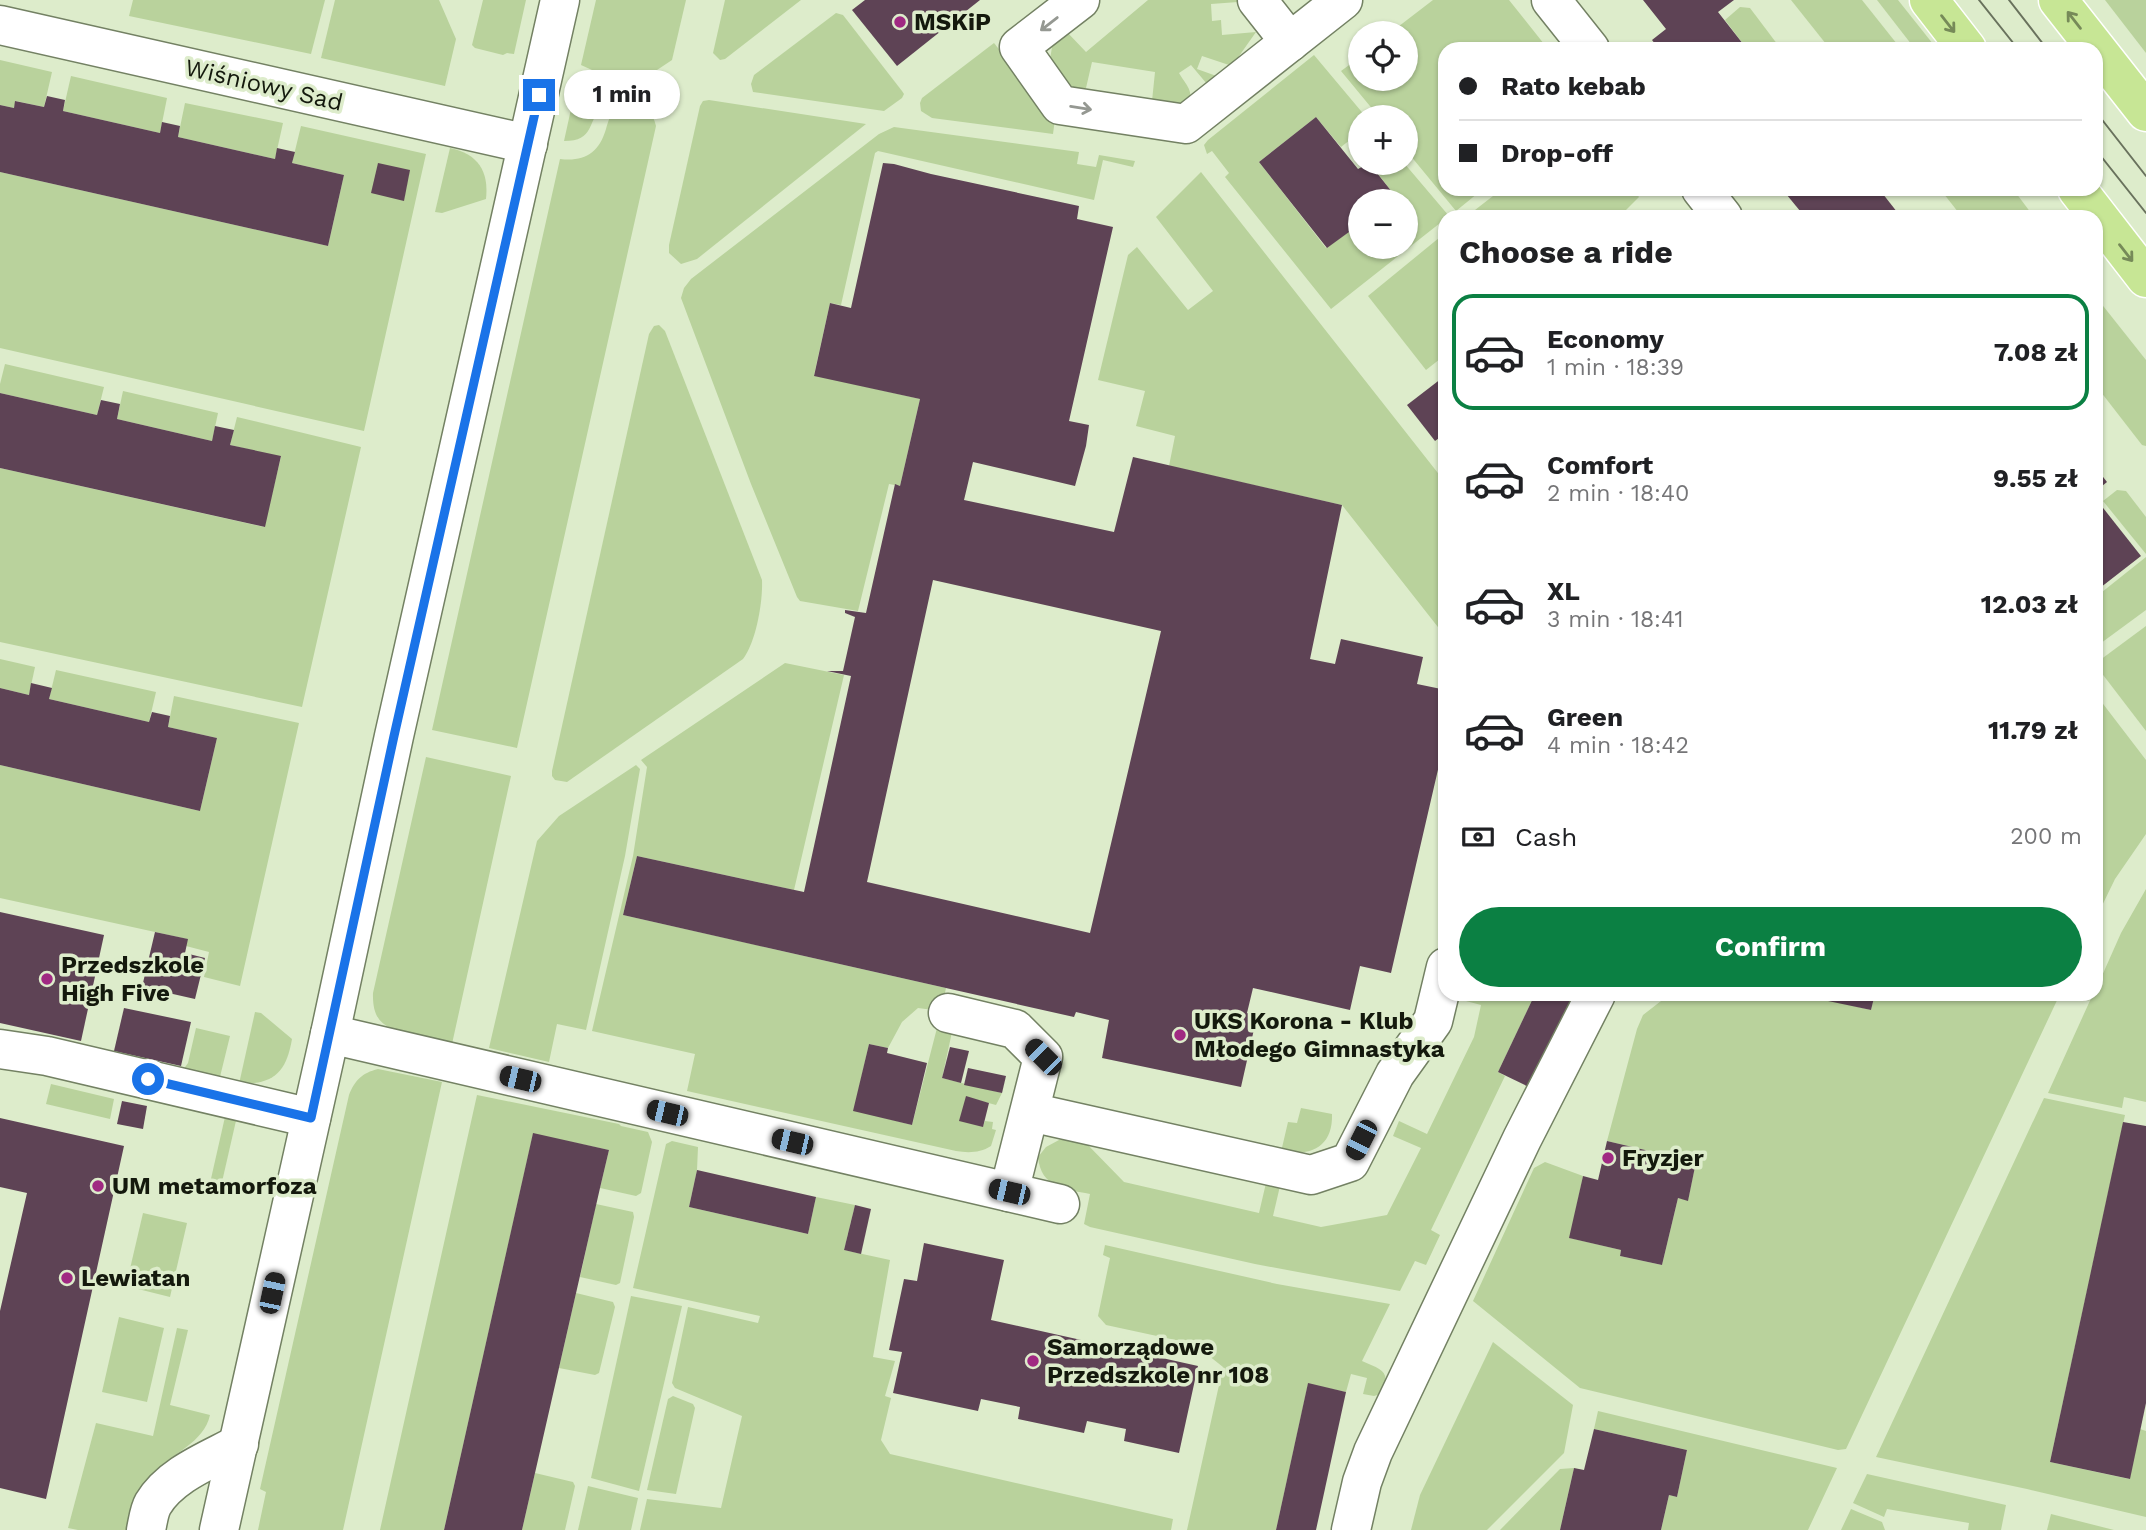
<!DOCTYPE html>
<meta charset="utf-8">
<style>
:root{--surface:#fff;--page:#f6f6f6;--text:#202124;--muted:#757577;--line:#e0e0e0;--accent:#0b8043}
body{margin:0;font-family:"Work Sans",sans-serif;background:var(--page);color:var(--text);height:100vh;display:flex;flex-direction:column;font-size:26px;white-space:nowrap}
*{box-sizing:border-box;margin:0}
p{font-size:23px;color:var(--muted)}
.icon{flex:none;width:38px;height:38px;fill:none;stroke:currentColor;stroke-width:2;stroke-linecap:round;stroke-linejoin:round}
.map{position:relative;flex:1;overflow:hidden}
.drawer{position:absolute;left:1438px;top:210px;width:665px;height:791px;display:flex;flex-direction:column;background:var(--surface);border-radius:21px;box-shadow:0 2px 5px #0004}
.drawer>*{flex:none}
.banner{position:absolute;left:1438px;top:42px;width:665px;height:154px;border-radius:21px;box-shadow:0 2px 5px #0004;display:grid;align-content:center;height:154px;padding:0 21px;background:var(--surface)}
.fabs{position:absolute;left:1348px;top:21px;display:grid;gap:14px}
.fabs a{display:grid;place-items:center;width:70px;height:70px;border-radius:50%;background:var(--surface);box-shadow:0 2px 5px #0004;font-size:35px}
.end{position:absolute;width:32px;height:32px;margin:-16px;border:9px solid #1a73e8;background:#fff;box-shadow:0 0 0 4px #fff}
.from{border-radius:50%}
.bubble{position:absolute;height:49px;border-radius:24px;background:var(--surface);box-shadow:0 2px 5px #0004;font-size:23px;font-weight:700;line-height:49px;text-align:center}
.car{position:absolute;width:21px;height:42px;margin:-21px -10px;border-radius:9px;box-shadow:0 0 5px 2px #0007;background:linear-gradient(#222 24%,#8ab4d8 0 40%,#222 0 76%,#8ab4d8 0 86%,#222 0)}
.banner b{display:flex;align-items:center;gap:24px;height:66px;font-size:26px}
.banner b+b{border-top:2px solid var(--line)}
.banner i{width:18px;height:18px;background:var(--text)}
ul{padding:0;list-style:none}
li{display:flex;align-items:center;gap:21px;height:116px;margin:0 14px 10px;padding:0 7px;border:4px solid transparent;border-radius:21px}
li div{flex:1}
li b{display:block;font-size:26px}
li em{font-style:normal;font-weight:700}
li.active{border-color:var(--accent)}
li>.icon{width:63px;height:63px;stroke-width:1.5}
h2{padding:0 21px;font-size:32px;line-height:84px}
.pay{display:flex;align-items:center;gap:18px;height:77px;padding:0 21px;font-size:26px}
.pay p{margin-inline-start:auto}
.primary-button{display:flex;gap:14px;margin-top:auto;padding:14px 21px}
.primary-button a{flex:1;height:80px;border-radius:42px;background:var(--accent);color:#fff;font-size:28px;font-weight:700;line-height:80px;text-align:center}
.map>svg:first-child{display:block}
</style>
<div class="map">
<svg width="2146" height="1530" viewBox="0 0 2146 1530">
<rect width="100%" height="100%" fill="#ddeccb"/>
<!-- green -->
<g fill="#b9d29c">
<polygon points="133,0 325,0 311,54 129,16"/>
<polygon points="335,0 439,0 456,39 445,86 321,58"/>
<polygon points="483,0 526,0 514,54 507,53 503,55 475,48 472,45"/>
<polygon points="596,0 686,0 672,60 648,76 592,70 581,65"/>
<polygon points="725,0 801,0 725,59 720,60 713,53"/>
<path d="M1148 0H1238V2L1211 4 1212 21 1221 20 1222 35 1256 32 1232 66 1202 56 1197 69 1222 78 1207 84 1191 65 1179 73C1185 84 1196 92 1187 105L1152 101 1155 72 1092 62 1086 88 1077 94 1049 66 1052 47 1066 31 1086 52Z"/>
<polygon points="1433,0 1509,0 1548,49 1446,49 1446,189 1483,189 1456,211 1405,149 1405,117 1379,117 1341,71 1360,57 1360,79 1405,79 1405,33 1390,33"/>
<polygon points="1791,0 1862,0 1901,49 1830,49"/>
<polygon points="1877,0 1898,0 1937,49 1915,49"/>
<polygon points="2105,0 2146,0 2146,53"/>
<polygon points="1740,7 1750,8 1781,49 1747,49 1725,20"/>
<polygon points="836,13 843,15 902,91 904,94 902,98 884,111 753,92 751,84 754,75"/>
<polygon points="994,43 1055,119 1053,134 932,118 921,111 920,103 922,98"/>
<polygon points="1314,55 1366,117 1360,117 1360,132 1341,147 1316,117 1259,162 1326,248 1360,224 1360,247 1405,247 1405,201 1389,201 1395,196 1376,171 1386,163 1404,163 1449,216 1331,309 1225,177 1229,173 1212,151 1207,154 1204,145 1208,140"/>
<polygon points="0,60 52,72 44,107 16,101 14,108 0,105"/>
<polygon points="71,76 167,98 160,133 63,111"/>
<path d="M588 88 628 91C619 93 609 96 603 104 587 122 595 141 564 141L575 91Z"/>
<polygon points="709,100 866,124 697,259 681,264 669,253 669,245 700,106 703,101"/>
<polygon points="185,103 283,123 275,159 178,137"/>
<path d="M632 104C646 107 653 112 656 126L517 748 432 730 560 159C584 162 599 153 606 129 608 122 610 114 616 109 620 105 626 105 632 104Z"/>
<polygon points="301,126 426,154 364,431 0,348 0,172 328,246 344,175 292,163"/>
<polygon points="894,127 1079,152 1077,164 1096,167 1099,155 1135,161 1133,167 1103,160 1094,200 878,151 875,153 841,305 830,303 814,375 920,399 900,486 889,484 858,611 800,601 797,597 751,484 681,298 684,288 691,279 879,134"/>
<path d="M450 148C478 154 489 171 486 199L442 213 435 212Z"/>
<polygon points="1201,172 1445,482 1445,636 1342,505 1169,466 1175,436 1136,426 1145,391 1098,380 1128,255 1137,247 1188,310 1213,291 1156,217"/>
<polygon points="1502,189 1633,189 1639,197 1619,217 1466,217"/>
<polygon points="1940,189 2013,189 2034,217 1962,217"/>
<polygon points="1445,233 1445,355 1426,370 1368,296"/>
<polygon points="2096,297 2146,360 2146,446 2142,445 2097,387"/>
<path d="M659 325 665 331 762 580C763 602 756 642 743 659L567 782 555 780 552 776V771L649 334 654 326Z"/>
<polygon points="5,364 104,387 97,415 0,393 0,384"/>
<polygon points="123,391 218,413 212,441 117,419"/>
<polygon points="237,417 361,447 302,707 0,642 0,468 264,527 281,457 230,445"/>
<polygon points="2117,490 2126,491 2146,517 2146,554 2103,501"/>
<polygon points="2146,557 2146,610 2097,646 2097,596"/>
<polygon points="2146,626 2146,731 2097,667 2096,663"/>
<polygon points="0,659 35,667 29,695 0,688"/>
<path d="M785 663 844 675 794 890 637 856 623 915 946 988 941 1011 918 1008 902 1022 888 1048 869 1044 854 1110 912 1125 937 1028 952 1032 942 1078 1002 1093 996 1105 966 1097 983 1126 985 1121 993 1122 992 1129 996 1130 991 1146C980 1153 968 1153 956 1151L687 1091 695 1054 592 1031 633 856 647 767 641 760Z"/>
<polygon points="56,670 156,692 149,722 49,699"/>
<polygon points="174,696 299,723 240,986 204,977 209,952 186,946 187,939 0,898 0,765 200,811 217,738 168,727"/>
<polygon points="2097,696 2146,760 2146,834 2115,879 2097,916"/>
<path d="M426 757 511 776 452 1044C439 1041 427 1038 414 1035 388 1029 372 1025 373 993Z"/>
<polygon points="636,765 640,769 625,856 586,1030 557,1024 549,1062 489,1048 537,841 559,816"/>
<polygon points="2146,889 2146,1102 2124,1097 2122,1108 2048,1093 2093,994 2096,994 2097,987 2121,933"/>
<path d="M1461 994H1535L1498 1072 1505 1076 1431 1230 1440 1235 1426 1265 1415 1261 1400 1291 1255 1264 1090 1227 1084 1224 1090 1194C1065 1189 1041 1188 1038 1157L1046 1147 1059 1140 1066 1138 1084 1141 1124 1182 1259 1213 1266 1183 1280 1186 1273 1216 1321 1227 1387 1215 1421 1148 1393 1136 1399 1121 1427 1134 1474 1037 1481 1005 1466 1001Z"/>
<polygon points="1670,994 1830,994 1829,1000 1871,1010 1875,994 2060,994 1846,1449 1838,1450 1580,1388 1473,1301 1534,1168 1545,1162 1583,1176 1570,1238 1621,1250 1620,1256 1662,1265 1678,1198 1688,1200 1696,1162 1607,1141 1637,1029 1643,1015"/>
<path d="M255 1012 261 1013 292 1039C286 1073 274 1084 239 1084Z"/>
<polygon points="196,1028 230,1036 218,1085 178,1077 188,1063"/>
<path d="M378 1069 442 1082 343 1530H258L266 1492 260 1489 349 1095C355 1080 362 1073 378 1069Z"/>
<polygon points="51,1084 114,1099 110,1119 46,1104"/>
<polygon points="477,1095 619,1124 621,1126 648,1132 652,1142 641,1193 636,1196 600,1188 609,1150 533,1134 444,1530 380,1530"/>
<polygon points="2044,1098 2125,1115 2050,1462 2129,1479 2140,1429 2146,1431 2146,1517 2027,1489 1876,1457"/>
<polygon points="227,1108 238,1112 219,1195 208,1192"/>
<path d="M1301 1108 1332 1114C1333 1148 1310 1156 1281 1152L1288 1122 1297 1123Z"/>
<polygon points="672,1141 698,1147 697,1170 689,1207 808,1234 816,1197 855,1205 844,1250 890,1260 873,1357 895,1361 885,1396 891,1398 881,1440 890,1454 1173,1519 1171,1530 640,1530 647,1499 721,1508 742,1416 675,1388 672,1383 688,1307 758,1323 760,1316 633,1288 666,1144"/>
<polygon points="596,1204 633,1212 634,1217 620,1283 616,1285 580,1277"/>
<polygon points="143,1213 187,1223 170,1297 126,1286"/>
<path d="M1105 1245 1277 1284 1390 1304 1362 1361C1382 1370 1392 1371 1381 1394L1374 1396 1363 1394 1367 1378 1351 1374 1346 1392 1308 1384 1276 1530H1187L1223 1367 1194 1344 1106 1325 1098 1316 1110 1258 1103 1255Z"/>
<polygon points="576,1293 613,1302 615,1307 599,1373 595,1375 559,1368"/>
<polygon points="631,1296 682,1306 639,1491 591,1478"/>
<polygon points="119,1317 164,1328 147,1402 102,1392"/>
<path d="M177 1328 188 1330 170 1405 210 1415C204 1443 172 1453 153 1473 139 1488 137 1510 133 1530H78L68 1528 96 1423 153 1436Z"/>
<polygon points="1493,1342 1573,1405 1564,1453 1487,1530 1411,1530 1420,1495"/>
<polygon points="673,1396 693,1404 695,1408 676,1494 647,1490 668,1399"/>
<polygon points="1598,1411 1837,1468 1808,1530 1661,1530 1669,1495 1677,1497 1687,1450 1594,1429"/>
<polygon points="1574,1468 1560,1530 1500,1530 1560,1469"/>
<polygon points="535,1473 573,1482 575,1486 565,1530 522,1530"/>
<polygon points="1867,1474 2006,1505 2001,1530 1968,1530 1969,1523 1887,1509 1884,1517 1853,1503"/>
<polygon points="588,1486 638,1498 631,1530 578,1530"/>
<polygon points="1851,1509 1882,1522 1885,1530 1841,1530"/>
<polygon points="2051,1514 2114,1530 2047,1530"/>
</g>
<!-- building -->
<g fill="#5e4355" fill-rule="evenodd">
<polygon points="865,0 980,0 897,66 852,10"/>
<polygon points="1643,0 1734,0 1718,12 1747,49 1659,49 1652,40 1666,29"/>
<polygon points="47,96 65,100 63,111 160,133 162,122 180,126 178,137 275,159 277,148 295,152 292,163 344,175 328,246 0,172 0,105 14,108 15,101 44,107"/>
<polygon points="1316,117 1358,169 1369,163 1396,197 1389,201 1360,201 1360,224 1327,248 1259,162"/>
<polygon points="378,163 410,170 404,201 371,193"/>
<path d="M883 163 894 164 931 174 1079 206 1077 219 1113 227 1069 421 1089 425 1086 446 1075 486 973 462 964 500 1114 532 1133 457 1342 505 1310 659 1335 664 1341 639 1423 657 1417 684 1446 690V735L1391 973 1360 966 1350 1010 1253 988 1247 1013 1257 1016 1241 1087 1102 1058 1109 1020 1076 1012 1074 1017 623 915 637 856 804 892 851 676 827 671H843L855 617 845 613V610L866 613 895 484 900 486 920 399 814 376 830 303 851 308ZM933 580 1161 631 1090 933 867 882Z"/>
<polygon points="1782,189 1879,189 1901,217 1805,217"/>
<polygon points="1446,375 1446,433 1435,441 1407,405"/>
<polygon points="0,393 97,415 101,400 120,404 117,419 212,441 215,426 234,430 230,445 281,456 265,527 0,468"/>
<polygon points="2096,468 2107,482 2096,491"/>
<polygon points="2096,499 2141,556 2096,591"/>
<polygon points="31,683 52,688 49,699 149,722 152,712 170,716 168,727 217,738 200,811 0,765 0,688 29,695"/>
<polygon points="0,912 104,935 81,1041 0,1023"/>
<polygon points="155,932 188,939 185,953 205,958 195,999 142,987"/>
<polygon points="1535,994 1578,994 1533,1089 1498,1072"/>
<polygon points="1830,994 1875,994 1871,1010 1828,1001"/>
<polygon points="124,1008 191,1022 181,1066 114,1051"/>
<polygon points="869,1044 888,1048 887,1053 927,1063 912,1125 853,1111"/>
<polygon points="950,1047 969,1051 961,1083 942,1078"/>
<polygon points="968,1068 1006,1076 1002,1093 964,1085"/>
<polygon points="966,1096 989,1103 983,1127 959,1121"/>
<polygon points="122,1101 147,1106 143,1129 117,1124"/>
<polygon points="0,1118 124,1146 46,1499 0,1488 0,1311 27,1193 0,1187"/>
<polygon points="2123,1122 2146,1126 2146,1403 2130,1479 2050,1462"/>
<polygon points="533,1133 609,1150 600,1188 522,1530 444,1530"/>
<polygon points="1607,1141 1696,1162 1688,1201 1678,1198 1662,1265 1620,1256 1621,1250 1569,1238 1583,1176 1598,1180"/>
<polygon points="697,1170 816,1197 808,1234 689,1207"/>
<polygon points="855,1205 871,1209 861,1254 844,1250"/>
<polygon points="924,1243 1004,1260 991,1320 1198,1366 1179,1453 1124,1441 1126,1429 1087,1421 1084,1433 1018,1419 1020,1407 981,1399 978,1411 893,1393 902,1352 889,1350 904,1279 917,1281"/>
<polygon points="1308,1383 1346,1392 1316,1530 1276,1530"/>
<polygon points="1594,1429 1687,1450 1677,1497 1669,1495 1661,1530 1560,1530 1574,1468 1584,1470"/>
</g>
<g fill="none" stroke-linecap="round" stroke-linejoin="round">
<defs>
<g id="minor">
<polyline points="1080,0 1019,47 1060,105 1186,124 1343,0"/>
<polyline points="1257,0 1290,42"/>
<polyline points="1551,0 1590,49"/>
<polyline points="0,25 528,144"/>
<polyline points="1701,189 1723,217"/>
<polyline points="948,1013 1015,1029 1043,1057 1009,1192"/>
<polyline points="330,1034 1060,1204"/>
<polyline points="0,1049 47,1056 311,1118"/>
<polyline points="1030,1112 1311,1175 1350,1162 1395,1074 1433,1021 1446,967"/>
<path d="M146 1530C148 1521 149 1511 153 1504 171 1474 210 1460 239 1444"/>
<polyline points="219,1530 330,1034 394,736 560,0"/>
<polyline points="1351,1530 1362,1482 1373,1452 1522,1139 1596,994"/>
</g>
<g id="major">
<polyline points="1929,0 1967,49"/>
<polyline points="2058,0 2146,112"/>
<polyline points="2077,189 2146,278"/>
</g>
</defs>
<!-- minor casing -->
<use href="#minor" stroke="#738163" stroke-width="41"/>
<!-- major casing -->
<use href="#major" stroke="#fff" stroke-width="41"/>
<!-- minor -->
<use href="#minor" stroke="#fff" stroke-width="38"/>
<!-- major -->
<use href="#major" stroke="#c7e695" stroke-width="38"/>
<!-- tram -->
<g stroke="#69725d" stroke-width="2">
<polyline points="1979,0 2018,49"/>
<polyline points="2009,0 2047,49"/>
<polyline points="2096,112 2146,176"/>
<polyline points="2096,150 2146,213"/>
</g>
</g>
<!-- one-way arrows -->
<defs><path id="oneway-shaft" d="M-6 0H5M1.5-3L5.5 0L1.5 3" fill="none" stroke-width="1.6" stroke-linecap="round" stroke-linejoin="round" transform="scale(1.75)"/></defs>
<g stroke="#768a58">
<use href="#oneway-shaft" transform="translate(2074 20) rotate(-128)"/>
<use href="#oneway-shaft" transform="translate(1948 24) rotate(52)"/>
<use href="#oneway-shaft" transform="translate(2126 253) rotate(52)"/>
</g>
<g stroke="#959892">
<use href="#oneway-shaft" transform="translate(1049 24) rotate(142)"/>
<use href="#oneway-shaft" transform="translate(1081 108) rotate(9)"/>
</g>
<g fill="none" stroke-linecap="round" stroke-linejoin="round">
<!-- route -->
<polyline stroke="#1a73e8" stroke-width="9" points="148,1079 311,1118 394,736 539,95"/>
</g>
<!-- markers -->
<g fill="#a02982" stroke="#ddeccb" stroke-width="2.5">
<circle cx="900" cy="22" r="7"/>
<circle cx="47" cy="979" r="7"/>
<circle cx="1180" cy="1035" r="7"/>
<circle cx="1608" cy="1158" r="7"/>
<circle cx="98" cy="1186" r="7"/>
<circle cx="67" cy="1278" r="7"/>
<circle cx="1033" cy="1361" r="7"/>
</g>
<g text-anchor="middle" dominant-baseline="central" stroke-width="7" stroke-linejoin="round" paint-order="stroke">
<!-- poi labels -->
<g font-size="24" font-weight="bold" fill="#14190d" stroke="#ddeccb" text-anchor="start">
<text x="914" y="22">MSKiP</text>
<text x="61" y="965">Przedszkole<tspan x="61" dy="28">High Five</tspan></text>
<text x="1194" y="1021">UKS Korona - Klub<tspan x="1194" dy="28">Młodego Gimnastyka</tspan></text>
<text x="1622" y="1158">Fryzjer</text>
<text x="112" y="1186">UM metamorfoza</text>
<text x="81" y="1278">Lewiatan</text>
<text x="1047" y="1347">Samorządowe<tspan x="1047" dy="28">Przedszkole nr 108</tspan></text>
</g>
<!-- street labels -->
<g font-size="24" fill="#14190d" stroke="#ddeccb">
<text transform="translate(264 85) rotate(13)">Wiśniowy Sad</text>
</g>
</g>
</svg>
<div class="fabs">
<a><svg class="icon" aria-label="locate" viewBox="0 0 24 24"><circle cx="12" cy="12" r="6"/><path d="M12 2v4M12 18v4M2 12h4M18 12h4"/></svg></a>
<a>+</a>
<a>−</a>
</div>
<i class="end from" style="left:148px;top:1079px"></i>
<i class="end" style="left:539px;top:95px"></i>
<div class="bubble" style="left:564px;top:70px;width:116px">1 min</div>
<i class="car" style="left:1043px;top:1057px;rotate:315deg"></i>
<i class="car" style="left:520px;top:1079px;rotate:283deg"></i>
<i class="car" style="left:667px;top:1113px;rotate:283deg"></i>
<i class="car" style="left:1361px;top:1140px;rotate:207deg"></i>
<i class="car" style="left:792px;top:1142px;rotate:283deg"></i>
<i class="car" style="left:1009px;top:1192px;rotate:283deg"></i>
<i class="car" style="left:272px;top:1293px;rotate:12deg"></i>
<div class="banner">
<b><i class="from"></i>Rato kebab</b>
<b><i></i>Drop-off</b>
</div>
<section class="drawer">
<h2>Choose a ride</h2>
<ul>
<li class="active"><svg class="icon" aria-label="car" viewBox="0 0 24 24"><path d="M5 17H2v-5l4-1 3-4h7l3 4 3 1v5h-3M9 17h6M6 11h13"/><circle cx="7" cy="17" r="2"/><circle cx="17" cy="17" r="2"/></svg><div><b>Economy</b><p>1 min · 18:39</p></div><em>7.08 zł</em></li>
<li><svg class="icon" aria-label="car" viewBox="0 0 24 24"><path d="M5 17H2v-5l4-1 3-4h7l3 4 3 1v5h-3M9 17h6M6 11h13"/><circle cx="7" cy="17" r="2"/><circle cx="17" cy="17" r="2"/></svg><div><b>Comfort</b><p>2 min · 18:40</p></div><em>9.55 zł</em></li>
<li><svg class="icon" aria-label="car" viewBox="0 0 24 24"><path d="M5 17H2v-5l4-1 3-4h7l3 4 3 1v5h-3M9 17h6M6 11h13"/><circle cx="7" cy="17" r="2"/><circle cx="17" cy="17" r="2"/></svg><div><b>XL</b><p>3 min · 18:41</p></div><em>12.03 zł</em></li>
<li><svg class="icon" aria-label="car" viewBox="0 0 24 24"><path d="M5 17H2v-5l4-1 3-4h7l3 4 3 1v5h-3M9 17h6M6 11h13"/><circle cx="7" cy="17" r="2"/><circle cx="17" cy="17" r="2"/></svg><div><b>Green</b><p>4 min · 18:42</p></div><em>11.79 zł</em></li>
</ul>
<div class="pay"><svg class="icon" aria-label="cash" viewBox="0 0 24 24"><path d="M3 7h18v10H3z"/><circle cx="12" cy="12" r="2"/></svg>Cash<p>200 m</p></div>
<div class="primary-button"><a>Confirm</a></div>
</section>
</div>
